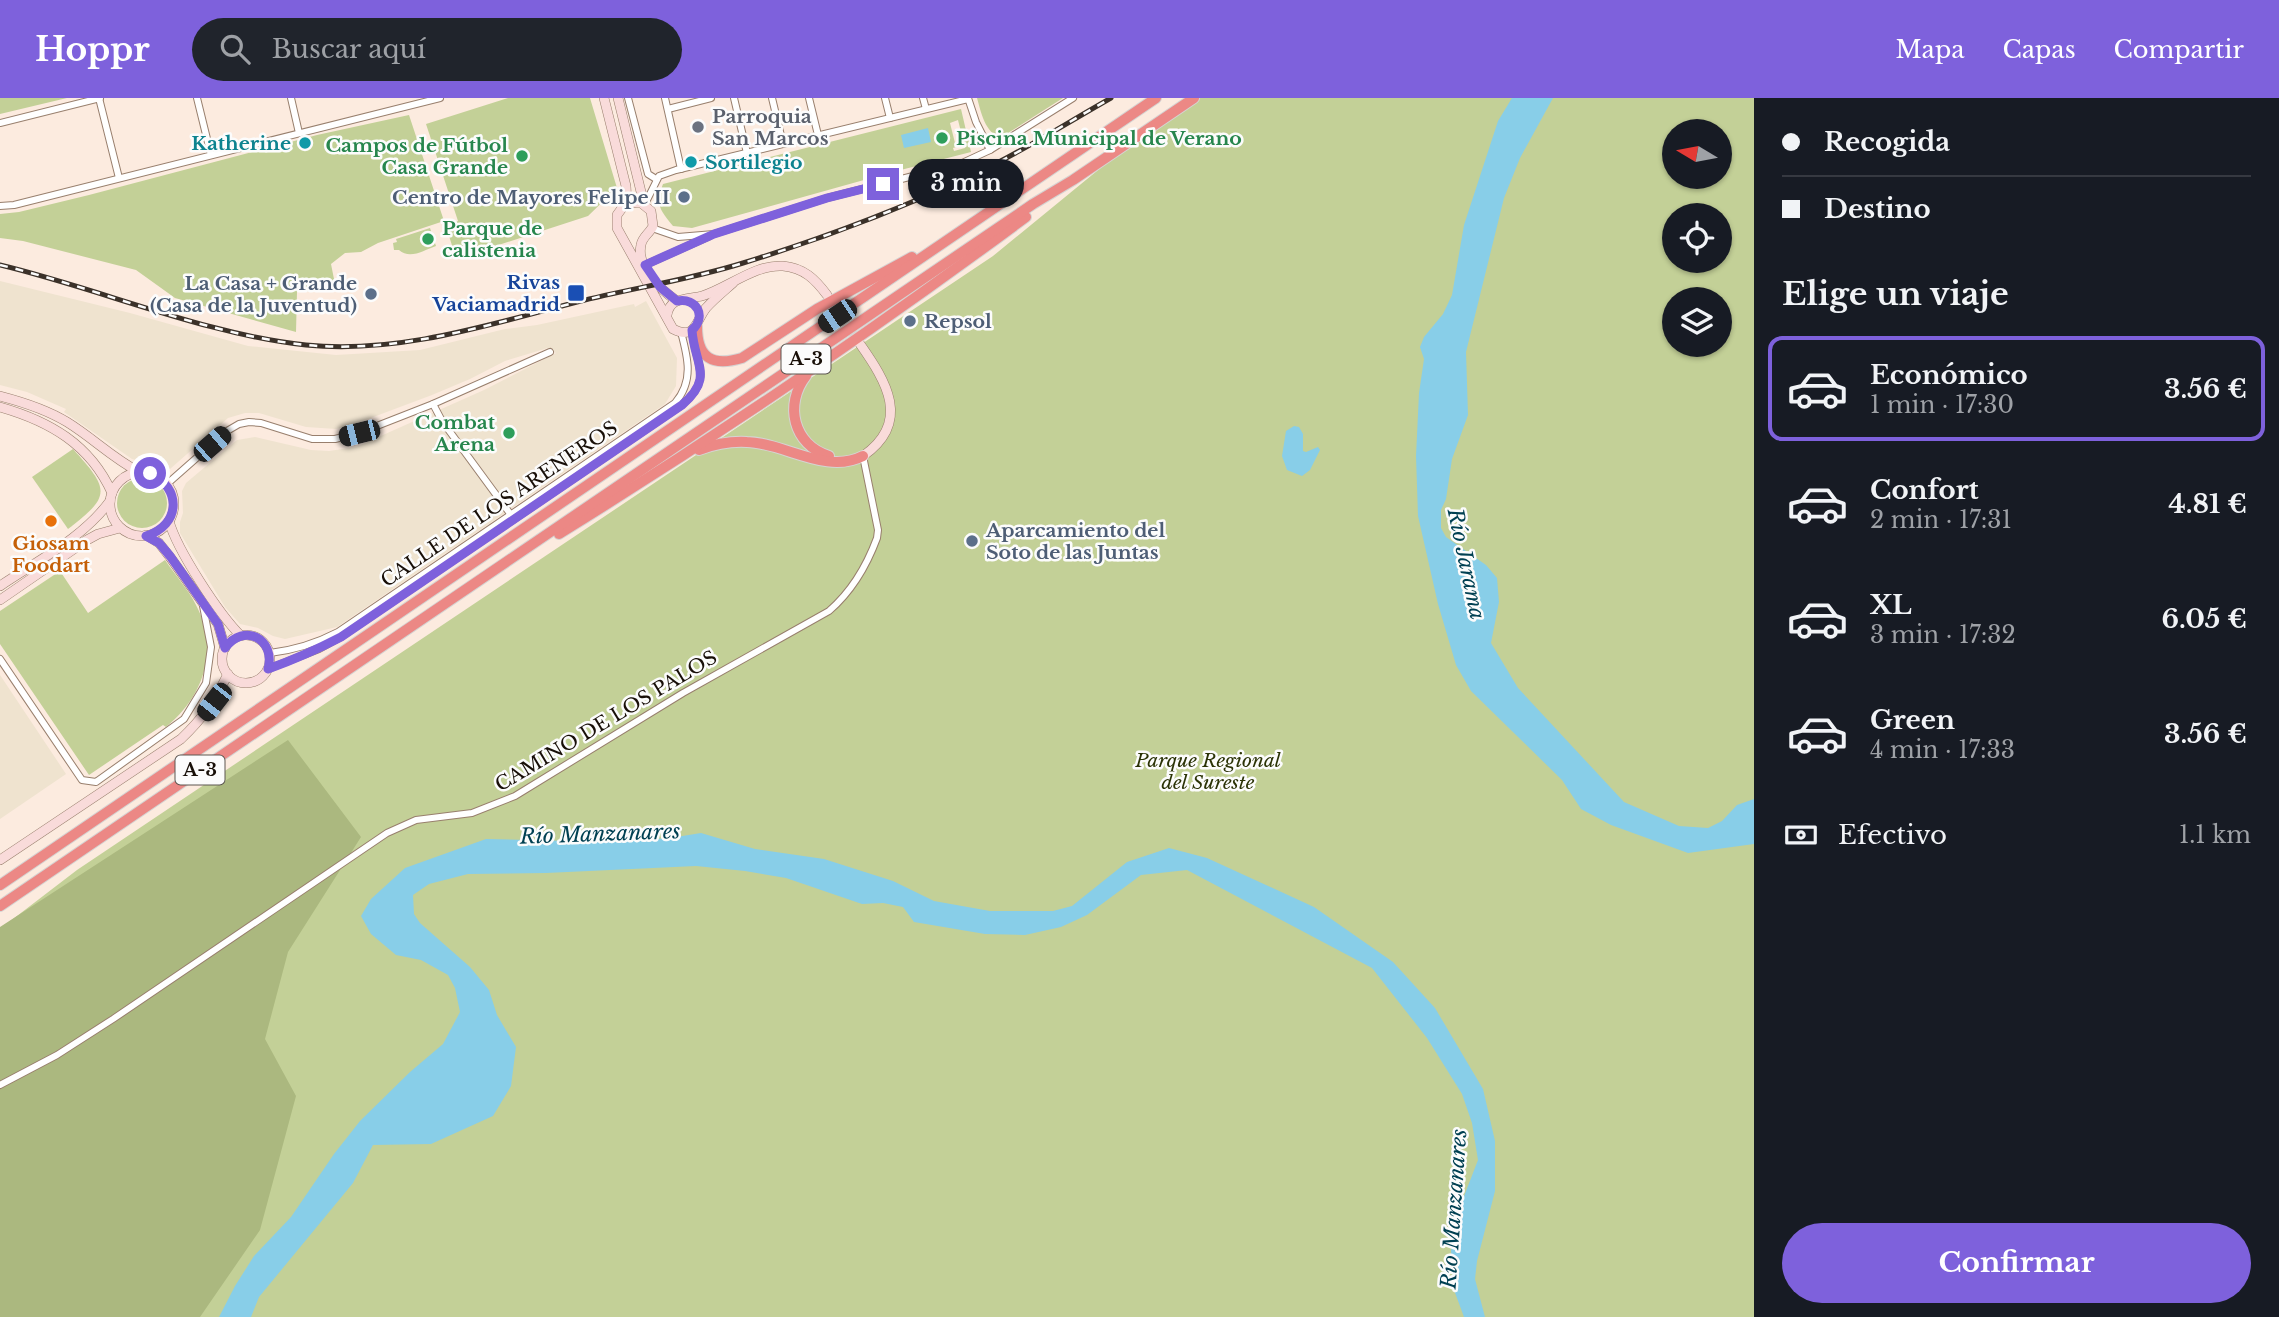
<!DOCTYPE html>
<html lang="es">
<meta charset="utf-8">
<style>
:root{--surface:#171b24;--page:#20242c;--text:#f1f3f6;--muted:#9ea1a6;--line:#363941;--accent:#7e61dc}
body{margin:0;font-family:"Libre Baskerville",serif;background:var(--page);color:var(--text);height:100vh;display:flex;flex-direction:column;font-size:26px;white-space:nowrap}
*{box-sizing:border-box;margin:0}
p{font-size:23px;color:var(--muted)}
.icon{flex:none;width:38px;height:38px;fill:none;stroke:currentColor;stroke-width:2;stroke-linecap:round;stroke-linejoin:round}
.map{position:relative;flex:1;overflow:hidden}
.details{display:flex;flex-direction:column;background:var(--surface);width:525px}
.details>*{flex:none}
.hud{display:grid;align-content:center;height:154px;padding:0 28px;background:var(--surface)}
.needle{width:46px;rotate:280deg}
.tools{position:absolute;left:1662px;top:21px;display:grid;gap:14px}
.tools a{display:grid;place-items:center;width:70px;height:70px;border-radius:50%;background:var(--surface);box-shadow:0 2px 5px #0004;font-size:35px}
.end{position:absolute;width:32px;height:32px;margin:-16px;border:9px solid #7e61dc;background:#fff;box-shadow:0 0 0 4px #fff}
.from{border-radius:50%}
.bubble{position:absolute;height:49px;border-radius:24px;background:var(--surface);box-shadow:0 2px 5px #0004;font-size:23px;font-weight:700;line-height:49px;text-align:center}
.car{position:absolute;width:21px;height:42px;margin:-21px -10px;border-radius:9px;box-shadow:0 0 5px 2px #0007;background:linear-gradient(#222 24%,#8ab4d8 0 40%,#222 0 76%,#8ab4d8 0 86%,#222 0)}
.hud b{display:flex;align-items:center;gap:24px;height:66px;font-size:26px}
.hud b+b{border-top:2px solid var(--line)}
.hud i{width:18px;height:18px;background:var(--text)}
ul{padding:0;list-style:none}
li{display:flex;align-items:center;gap:21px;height:105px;margin:0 14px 10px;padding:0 14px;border:4px solid transparent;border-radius:14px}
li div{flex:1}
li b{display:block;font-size:26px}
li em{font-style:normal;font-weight:700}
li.current{border-color:var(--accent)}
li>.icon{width:63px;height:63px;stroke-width:1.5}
h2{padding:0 28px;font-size:32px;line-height:84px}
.pay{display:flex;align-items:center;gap:18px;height:77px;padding:0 28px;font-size:26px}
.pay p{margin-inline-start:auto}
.primary-button{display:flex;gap:14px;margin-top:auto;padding:14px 28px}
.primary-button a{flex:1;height:80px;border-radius:42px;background:var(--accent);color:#fff;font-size:28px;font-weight:700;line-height:80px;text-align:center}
header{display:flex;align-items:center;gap:42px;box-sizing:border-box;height:98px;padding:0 35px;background:var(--accent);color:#fff}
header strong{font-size:33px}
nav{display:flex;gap:38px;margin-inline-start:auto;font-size:24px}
.search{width:490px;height:63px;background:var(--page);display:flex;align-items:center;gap:18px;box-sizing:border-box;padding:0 24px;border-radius:38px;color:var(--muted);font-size:26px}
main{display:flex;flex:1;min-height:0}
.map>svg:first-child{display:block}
</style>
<header>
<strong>Hoppr</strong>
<div class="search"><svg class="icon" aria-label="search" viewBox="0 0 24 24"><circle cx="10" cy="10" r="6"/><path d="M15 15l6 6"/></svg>Buscar aquí</div>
<nav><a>Mapa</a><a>Capas</a><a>Compartir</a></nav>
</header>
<main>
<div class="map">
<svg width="1754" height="1219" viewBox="0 0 1754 1219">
<rect width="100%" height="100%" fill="#fcebdf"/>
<!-- industrial -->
<g fill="#efe3cf">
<polygon points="0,183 130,215 248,248 336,257 420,252 505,231 537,227 634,206 635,209 646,203 677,260 676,288 665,306 337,529 285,541 273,538 258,530 240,526 225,509 180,435 180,424 183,415 182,393 186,385 237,342 255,339 311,352 329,353 356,349 484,292 556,255 548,250 505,263 470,281 432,297 352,327 336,331 306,329 259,315 245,315 228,320 170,371 161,371 153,366 132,361 64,314 66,311 27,294 0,287"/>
<polygon points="0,577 66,676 0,721"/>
</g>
<!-- green -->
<g fill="#c3d097" fill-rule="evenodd">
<polygon points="0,0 67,0 0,16"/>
<polygon points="508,0 590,0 617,90 588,118 468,157 454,154 446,128 458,123 426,26"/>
<path d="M977 0H1063L1008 35H1004L1001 40C985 35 981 14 977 0Z"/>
<path d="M1186 0H1754V1219H0V831L77 772 993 158ZM1675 33H1720V79H1675ZM1675 117H1720V163H1675ZM1675 201H1720V247H1675Z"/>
<path d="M961 11 971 54 889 75 692 130 673 128C660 112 655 107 663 86ZM958 22 965 50 954 53 953 50 956 49 950 25Z"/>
<polygon points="409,17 444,123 378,145 361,154 345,155 331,166 336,191 297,194 296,234 175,200 136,172 23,143 0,140 0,116 19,114 89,97 317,37"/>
<path d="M430 130 436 148C424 152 410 162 399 152H394L393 145 397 144 396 141Z"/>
<path d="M73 351C110 392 111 398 68 431L32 379Z"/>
<circle cx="142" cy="405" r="25"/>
<path d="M165 462C175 477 188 491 196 507 220 552 203 599 166 629L163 627 89 677 0 546V513L60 473 88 515Z"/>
</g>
<!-- forest -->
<polygon fill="#abb87f" points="288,642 361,739 288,854 265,941 296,998 260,1132 200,1219 0,1219 0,829"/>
<!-- water -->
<g fill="#88cee8">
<polygon points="1512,0 1553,0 1520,60 1504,100 1466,254 1468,317 1452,361 1446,401 1441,412 1441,430 1446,439 1486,467 1497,480 1499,504 1491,545 1518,590 1624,704 1679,728 1708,730 1722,723 1737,707 1754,701 1754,746 1688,755 1611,727 1581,711 1562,682 1471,593 1456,567 1438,506 1418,418 1416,358 1419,295 1424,261 1420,249 1424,239 1443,216 1452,197 1464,127 1498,23"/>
<polygon points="928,30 931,44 904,50 901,37"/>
<polygon points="1294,328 1299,329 1303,336 1303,353 1306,354 1318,349 1320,352 1310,372 1302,378 1287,372 1282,358 1286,333"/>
<polygon points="701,735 755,751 824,761 893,783 934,803 990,813 1053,813 1072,808 1127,764 1169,750 1207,760 1314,809 1393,864 1435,910 1483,991 1495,1043 1495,1093 1477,1163 1475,1181 1485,1219 1464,1219 1454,1192 1451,1153 1456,1119 1478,1062 1472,1025 1462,996 1427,940 1372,870 1187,772 1141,777 1087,817 1061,829 1025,837 985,836 914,824 903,809 883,805 862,806 786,780 745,773 696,768 546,775 468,776 429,786 413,797 414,816 420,825 470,869 489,892 497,917 516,949 511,988 493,1018 431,1046 373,1047 353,1085 259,1199 251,1219 219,1219 235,1188 254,1158 291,1119 334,1056 360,1023 410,974 443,946 460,914 455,890 448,877 421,862 396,857 371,836 361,818 371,801 405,770 486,741 615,744 670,740"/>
</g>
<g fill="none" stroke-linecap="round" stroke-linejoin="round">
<!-- secondary-tunnel -->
<polyline stroke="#dacabf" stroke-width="9" stroke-dasharray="9 4.5" stroke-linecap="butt" points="828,198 853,236"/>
<defs>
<g id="street">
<polyline points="99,0 119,80"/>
<polyline points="197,0 211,57"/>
<polyline points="291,0 299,35"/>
<polyline points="628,0 648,76 656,81"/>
<polyline points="665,0 681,71"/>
<polyline points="734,0 747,55"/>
<polyline points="772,0 783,46"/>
<polyline points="809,0 818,37"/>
<polyline points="885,0 890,20"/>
<polyline points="923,0 926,11"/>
<polyline points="968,0 976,24 990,52"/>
<polyline points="668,11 711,0"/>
<polyline points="0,25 100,0"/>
<polyline points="645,106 659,78 676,72 968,1"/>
<polyline points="0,108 14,107 440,0"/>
<polyline points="652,130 678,139 714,136 827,100 960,66 990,52 1073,0"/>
<polyline points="645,167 710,138"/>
<polyline points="433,306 442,323 511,417"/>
<polyline points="167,386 227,333 239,326 249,324 261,325 312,341 335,341 359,335 433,306 550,254"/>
<path d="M270 555C295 552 315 546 338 534L675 305C694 283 688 260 681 234"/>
<polyline points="0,561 82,682 96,684 184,621 206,585 211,549 203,508"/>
<path d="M268 571 319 551 341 539 682 307C715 279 694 266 692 232"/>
<path d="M0 987 57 957 113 921 387 735 416 722 472 715 515 698 683 595 829 513C851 494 867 467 877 440L878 432 863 358"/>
</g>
<g id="secondary">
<polyline points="604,0 626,88 627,105"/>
<polyline points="618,0 644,106"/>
<path d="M677 203C661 192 636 169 641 147 642 139 650 135 653 128L651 113 640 104 625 106 617 117V130L673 231C696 243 696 222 706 210 714 201 724 193 733 185"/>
<path d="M667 217C668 211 670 207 675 204 683 200 694 200 702 198 728 190 755 166 783 168 804 170 815 181 827 197"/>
<path d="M860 246C886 283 912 324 863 358"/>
<path d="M0 298C23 304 46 311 67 324 93 340 111 359 139 374"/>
<path d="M0 309C49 323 90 346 112 395"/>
<circle cx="142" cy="406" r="32"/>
<path d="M169 423C177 452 219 516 241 538"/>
<polyline points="146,437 159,445 170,459 218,526 225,550"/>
<path d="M0 488C38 462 82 441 110 403"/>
<polyline points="0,502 87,442 98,436 120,430"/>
<circle cx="246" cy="561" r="24"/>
<path d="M0 762 181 641C203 620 214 604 228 576"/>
</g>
<g id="highway">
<path d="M697 228C697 260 712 269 742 260L817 211 912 159"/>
<path d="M806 278C784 306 793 347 829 358"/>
<path d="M699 352C715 346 730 343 747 344 785 345 826 377 863 358"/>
<path d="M559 436C719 337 875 231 1026 119"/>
<polyline points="0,787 1156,0"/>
<polyline points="0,808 1033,106 1073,82 1194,0"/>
</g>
</defs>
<!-- street casing -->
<use href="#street" stroke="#987f6d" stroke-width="8"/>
<!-- secondary casing -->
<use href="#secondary" stroke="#987f6d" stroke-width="10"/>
<!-- highway casing -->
<use href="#highway" stroke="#d5d4d3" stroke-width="12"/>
<!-- street -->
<use href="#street" stroke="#fff" stroke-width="6"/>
<!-- secondary -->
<use href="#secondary" stroke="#f9dbda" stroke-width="9"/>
<!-- highway -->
<use href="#highway" stroke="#ec8885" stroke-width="10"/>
<defs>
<path id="rail" d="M0 167C101 191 203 236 306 247 399 256 488 227 577 204 632 190 689 182 743 165 821 141 898 112 973 77 1020 55 1065 26 1111 0"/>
</defs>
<!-- rail casing -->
<use href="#rail" stroke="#3b3129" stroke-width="5"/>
<!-- rail -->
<use href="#rail" stroke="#fcfcfc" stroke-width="2.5" stroke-dasharray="8" stroke-linecap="butt"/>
</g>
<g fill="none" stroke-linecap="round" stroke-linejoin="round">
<!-- route -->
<path stroke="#7e61dc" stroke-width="9" d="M150 375C182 390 181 427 146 438L159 445 170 458 218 526 225 550C244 524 276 541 268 571 293 562 318 551 341 539L682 307C715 279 694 266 692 232 707 219 697 199 677 203L660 189 645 167 714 136 827 100 883 86"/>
</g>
<!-- markers -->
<circle fill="#6b7280" stroke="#fcfcfc" stroke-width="2.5" cx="698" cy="29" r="7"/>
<g fill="#2e9e5b" stroke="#fcfcfc" stroke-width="2.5">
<circle cx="942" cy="40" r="7"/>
<circle cx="522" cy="58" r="7"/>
<circle cx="428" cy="141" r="7"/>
<circle cx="509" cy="335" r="7"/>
</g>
<g fill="#0f9aa8" stroke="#fcfcfc" stroke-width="2.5">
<circle cx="305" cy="45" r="7"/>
<circle cx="691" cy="64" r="7"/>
</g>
<g fill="#5c6f8a" stroke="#fcfcfc" stroke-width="2.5">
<circle cx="684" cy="99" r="7"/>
<circle cx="371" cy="196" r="7"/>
<circle cx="910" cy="223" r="7"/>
<circle cx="972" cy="443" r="7"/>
</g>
<rect fill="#1a4fb4" stroke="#fcfcfc" stroke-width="2.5" x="567" y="186" width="18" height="18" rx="3.5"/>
<circle fill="#e8710a" stroke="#fcfcfc" stroke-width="2.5" cx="51" cy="423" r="7"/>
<g text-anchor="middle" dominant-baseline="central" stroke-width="5" stroke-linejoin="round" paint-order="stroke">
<!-- shield labels -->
<g fill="#fcfcfc" stroke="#5c5651" stroke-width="2">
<rect x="781.5" y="246.5" width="49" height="29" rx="5"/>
<rect x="175.5" y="657.5" width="49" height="29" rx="5"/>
</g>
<g font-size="18" font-weight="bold" fill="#180f08">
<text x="806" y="261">A-3</text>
<text x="200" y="672">A-3</text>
</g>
<!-- worship labels -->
<g font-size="19" font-weight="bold" fill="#5b616d" stroke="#fcfcfc" text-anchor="start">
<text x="712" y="18">Parroquia<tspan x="712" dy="22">San Marcos</tspan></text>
</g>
<!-- leisure labels -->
<g font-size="19" font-weight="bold" fill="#27864d" stroke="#fcfcfc" text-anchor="start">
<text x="956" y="40">Piscina Municipal de Verano</text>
<text x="508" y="47" text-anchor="end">Campos de Fútbol<tspan x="508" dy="22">Casa Grande</tspan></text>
<text x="442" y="130">Parque de<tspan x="442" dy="22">calistenia</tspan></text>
<text x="495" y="324" text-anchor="end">Combat<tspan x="495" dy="22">Arena</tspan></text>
</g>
<!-- culture labels -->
<g font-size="19" font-weight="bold" fill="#0d838f" stroke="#fcfcfc" text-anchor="end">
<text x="291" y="45">Katherine</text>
<text x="705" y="64" text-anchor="start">Sortilegio</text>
</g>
<!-- service labels -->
<g font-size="19" font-weight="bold" fill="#4e5e75" stroke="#fcfcfc" text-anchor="end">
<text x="670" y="99">Centro de Mayores Felipe II</text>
<text x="357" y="185">La Casa + Grande<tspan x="357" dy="22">(Casa de la Juventud)</tspan></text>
<text x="924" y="223" text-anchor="start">Repsol</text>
<text x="986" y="432" text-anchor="start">Aparcamiento del<tspan x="986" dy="22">Soto de las Juntas</tspan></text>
</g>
<!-- transit labels -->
<g font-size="19" font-weight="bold" fill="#164399" stroke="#fcfcfc" text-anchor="end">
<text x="560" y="184">Rivas<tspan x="560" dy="22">Vaciamadrid</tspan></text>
</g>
<!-- street labels -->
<g font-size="19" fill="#180f08" stroke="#fcfcfc">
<text transform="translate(499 406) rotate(-34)">CALLE DE LOS ARENEROS</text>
<text transform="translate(606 623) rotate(-31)">CAMINO DE LOS PALOS</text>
</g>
<!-- food labels -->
<g font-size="19" font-weight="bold" fill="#c56008" stroke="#fcfcfc">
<text x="51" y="445">Giosam<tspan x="51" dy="22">Foodart</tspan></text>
</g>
<!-- park labels -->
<g font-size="19" font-style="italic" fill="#2b3306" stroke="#fcfcfc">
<text x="1208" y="662">Parque Regional<tspan x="1208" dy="22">del Sureste</tspan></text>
</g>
<!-- water labels -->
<g font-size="21" font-style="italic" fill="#004052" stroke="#fcfcfc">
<text transform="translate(1466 466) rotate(78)">Río Jarama</text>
<text transform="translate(600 736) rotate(-2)">Río Manzanares</text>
<text transform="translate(1454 1111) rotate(-86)">Río Manzanares</text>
</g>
</g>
</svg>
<div class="tools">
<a><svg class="needle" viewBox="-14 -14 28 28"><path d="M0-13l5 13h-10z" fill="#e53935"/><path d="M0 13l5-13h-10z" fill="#9ea1a6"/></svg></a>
<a><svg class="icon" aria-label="locate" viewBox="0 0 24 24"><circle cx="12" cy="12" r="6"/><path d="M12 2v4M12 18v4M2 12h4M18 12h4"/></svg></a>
<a><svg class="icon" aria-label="layers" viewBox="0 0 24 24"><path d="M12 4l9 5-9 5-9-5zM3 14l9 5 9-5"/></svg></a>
</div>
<i class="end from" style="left:150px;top:375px"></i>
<i class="end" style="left:883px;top:86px"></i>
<div class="bubble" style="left:908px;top:61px;width:116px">3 min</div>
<i class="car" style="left:837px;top:218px;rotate:236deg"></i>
<i class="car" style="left:359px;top:335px;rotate:256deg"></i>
<i class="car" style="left:212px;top:346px;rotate:49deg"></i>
<i class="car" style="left:214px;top:604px;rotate:218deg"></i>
</div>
<section class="details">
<div class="hud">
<b><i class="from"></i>Recogida</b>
<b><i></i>Destino</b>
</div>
<h2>Elige un viaje</h2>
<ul>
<li class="current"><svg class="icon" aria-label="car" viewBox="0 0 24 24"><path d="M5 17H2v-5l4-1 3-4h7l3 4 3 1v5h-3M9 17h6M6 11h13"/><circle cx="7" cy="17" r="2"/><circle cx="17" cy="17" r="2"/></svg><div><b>Económico</b><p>1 min · 17:30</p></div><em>3.56 €</em></li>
<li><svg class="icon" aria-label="car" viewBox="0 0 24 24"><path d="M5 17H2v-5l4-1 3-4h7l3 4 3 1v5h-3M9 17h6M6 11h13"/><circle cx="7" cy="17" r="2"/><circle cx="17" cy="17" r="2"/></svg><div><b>Confort</b><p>2 min · 17:31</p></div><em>4.81 €</em></li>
<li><svg class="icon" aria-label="car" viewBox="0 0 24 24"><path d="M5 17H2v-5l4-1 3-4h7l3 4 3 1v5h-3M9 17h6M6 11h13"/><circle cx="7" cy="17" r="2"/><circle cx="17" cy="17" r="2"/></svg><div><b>XL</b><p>3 min · 17:32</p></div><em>6.05 €</em></li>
<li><svg class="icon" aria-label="car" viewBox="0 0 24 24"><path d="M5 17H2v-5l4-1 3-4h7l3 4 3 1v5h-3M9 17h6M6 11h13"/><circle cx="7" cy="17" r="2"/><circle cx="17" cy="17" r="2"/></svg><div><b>Green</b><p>4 min · 17:33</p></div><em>3.56 €</em></li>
</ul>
<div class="pay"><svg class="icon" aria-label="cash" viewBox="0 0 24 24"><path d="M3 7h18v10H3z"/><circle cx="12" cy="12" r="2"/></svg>Efectivo<p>1.1 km</p></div>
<div class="primary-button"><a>Confirmar</a></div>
</section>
</main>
